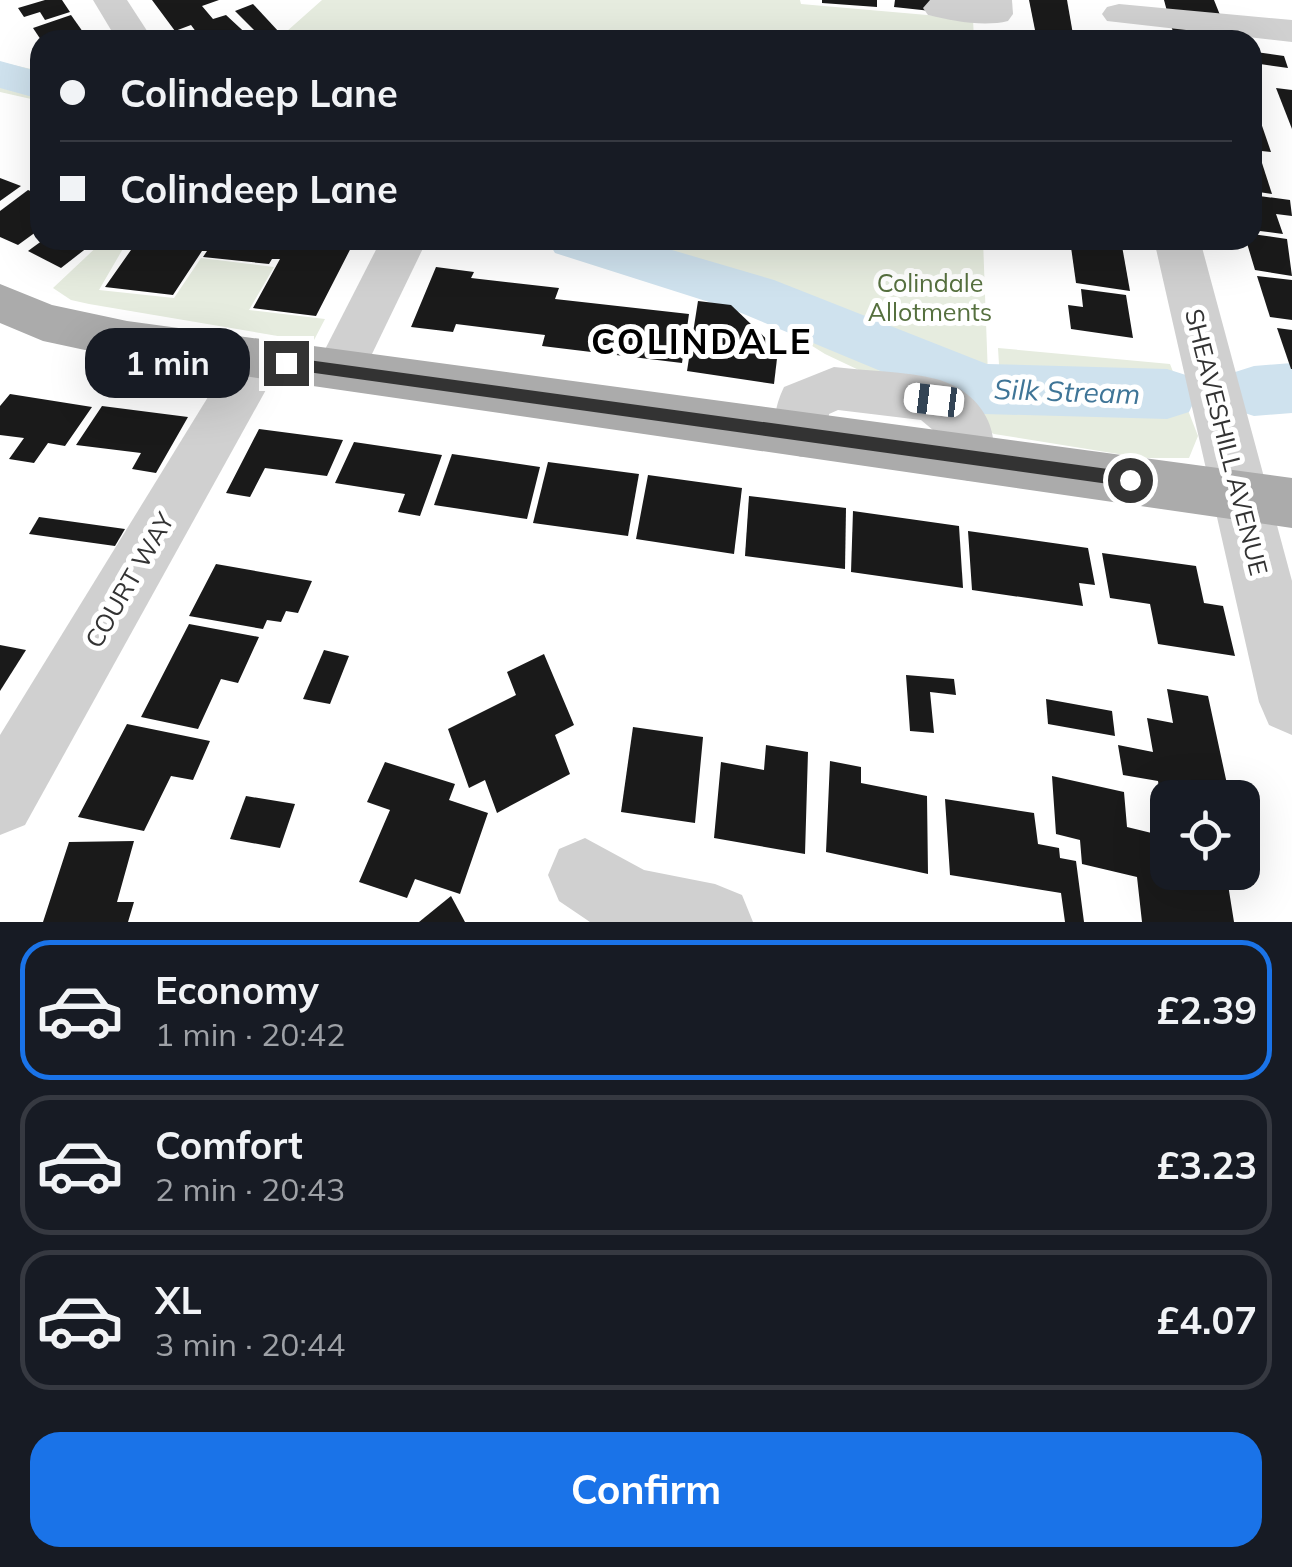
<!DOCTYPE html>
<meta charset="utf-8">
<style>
:root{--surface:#171b24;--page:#242831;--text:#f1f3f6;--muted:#9ea1a6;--line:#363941;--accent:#1a73e8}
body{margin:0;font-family:Mulish,sans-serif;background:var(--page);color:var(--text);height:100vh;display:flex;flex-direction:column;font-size:38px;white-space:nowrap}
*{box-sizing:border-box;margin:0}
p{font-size:32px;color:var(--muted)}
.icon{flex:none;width:55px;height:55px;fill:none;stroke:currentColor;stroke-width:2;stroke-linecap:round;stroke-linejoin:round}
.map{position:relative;height:922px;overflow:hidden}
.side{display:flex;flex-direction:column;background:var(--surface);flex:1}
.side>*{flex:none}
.hud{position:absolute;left:30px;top:30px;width:1232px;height:220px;border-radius:30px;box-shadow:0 10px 40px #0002;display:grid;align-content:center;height:220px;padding:0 30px;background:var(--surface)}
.buttons{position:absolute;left:1150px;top:780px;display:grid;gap:20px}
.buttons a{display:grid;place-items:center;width:110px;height:110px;border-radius:20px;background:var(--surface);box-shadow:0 10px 40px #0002;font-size:50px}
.end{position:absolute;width:45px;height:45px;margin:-22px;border:12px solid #333;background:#fff;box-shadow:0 0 0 5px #fff}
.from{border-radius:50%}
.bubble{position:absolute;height:70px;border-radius:30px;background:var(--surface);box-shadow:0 10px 40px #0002;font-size:32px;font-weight:700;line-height:70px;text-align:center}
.car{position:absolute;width:30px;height:60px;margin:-30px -15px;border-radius:12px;box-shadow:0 0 8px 2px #0007;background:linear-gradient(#fff 24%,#345 0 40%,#fff 0 76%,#345 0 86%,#fff 0)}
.hud b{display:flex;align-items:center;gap:35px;height:95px;font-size:38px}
.hud b+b{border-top:2px solid var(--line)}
.hud i{width:25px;height:25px;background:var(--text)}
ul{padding:18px 0 0;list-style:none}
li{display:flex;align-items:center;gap:30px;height:140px;margin:0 20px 15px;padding:0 10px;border:5px solid var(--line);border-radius:30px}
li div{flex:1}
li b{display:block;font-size:38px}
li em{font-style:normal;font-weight:700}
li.current{border-color:var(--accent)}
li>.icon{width:90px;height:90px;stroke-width:1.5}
.button{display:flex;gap:20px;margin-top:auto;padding:20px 30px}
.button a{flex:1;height:115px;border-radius:30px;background:var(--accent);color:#fff;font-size:40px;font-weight:700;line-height:115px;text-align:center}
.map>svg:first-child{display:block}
</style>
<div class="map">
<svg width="1292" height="922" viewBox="0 0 1292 922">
<rect width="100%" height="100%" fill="#fff"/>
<!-- green -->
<g fill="#e6ecdf">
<polygon points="322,0 800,0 801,4 973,19 974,40 277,40"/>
<polygon points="0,62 40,71 40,101 0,92"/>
<polygon points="104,240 128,240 99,290 174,298 201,258 274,267 249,310 325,319 313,342 89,304 71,300 53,288"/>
<polygon points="538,240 626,240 989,383 1000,381 998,348 1170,364 1198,436 1189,458 1143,458 994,434 825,354 742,302 653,269"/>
<polygon points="642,240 983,240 988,376"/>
</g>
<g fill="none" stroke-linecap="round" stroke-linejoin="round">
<!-- river -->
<g fill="#cfe2ee" fill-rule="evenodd">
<polygon points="0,61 40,72 40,99 0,88"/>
<polygon points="547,240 638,240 774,280 987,364 1167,369 1189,376 1198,394 1189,412 1167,419 984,414 734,310 555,253"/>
<polygon points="1292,363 1292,413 1254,416 1232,409 1223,391 1232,373 1254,366"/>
</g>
</g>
<!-- building -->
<g fill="#1a1a1a">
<polygon points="45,0 62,0 70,12 45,20 40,12 24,17 18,8"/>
<polygon points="152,0 219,0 202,6 213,19 226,15 253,40 217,40 220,35 202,40 191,25 175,31"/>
<polygon points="822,0 877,0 877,7 822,3"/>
<polygon points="895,0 931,0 931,11 894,7"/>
<polygon points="1029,0 1067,0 1074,40 1037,40"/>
<polygon points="1164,0 1214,0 1222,20 1168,15"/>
<polygon points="253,4 279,32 269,40 264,40 235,11"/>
<polygon points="71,15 83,32 58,40 41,40 33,28"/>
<polygon points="1170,23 1217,27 1222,40 1176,40"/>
<polygon points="1256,52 1284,56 1288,68 1260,64"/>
<polygon points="1276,88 1292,90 1292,129"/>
<polygon points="1252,119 1260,120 1271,152 1252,150"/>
<polygon points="1252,158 1261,160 1272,194 1252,191"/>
<polygon points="0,178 21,186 0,201"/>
<polygon points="28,190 40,195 40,229 18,245 0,237 0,211"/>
<polygon points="1252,195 1290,200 1292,216 1276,214 1283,234 1252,230"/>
<polygon points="1252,234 1287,239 1292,276 1255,270 1246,240 1252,240"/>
<polygon points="43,240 97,240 61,268 28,251"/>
<polygon points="138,240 355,240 316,316 253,308 280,259 272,259 269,264 203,257 207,251 202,251 173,295 105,287"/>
<polygon points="1070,240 1122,246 1130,291 1076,283"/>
<polygon points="436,267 474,272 471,278 559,288 555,299 689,314 682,363 542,346 545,335 456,324 453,332 411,327"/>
<polygon points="1257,276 1292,280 1292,320 1270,317"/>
<polygon points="1081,289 1126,295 1133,338 1071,329 1068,305 1083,307"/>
<polygon points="698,301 731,305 778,350 774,384 687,371"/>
<polygon points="1277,328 1292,330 1292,369 1291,369"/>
<polygon points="10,394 92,407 65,446 48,443 34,463 9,459 24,438 0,435 0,406"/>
<polygon points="102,406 188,417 156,473 132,469 141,453 76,445"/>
<polygon points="259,429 343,440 327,476 265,468 250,497 226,493"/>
<polygon points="354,442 442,455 420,516 398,512 405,494 335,483"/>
<polygon points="452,454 540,467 527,519 434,505"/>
<polygon points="548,462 639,474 628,536 533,523"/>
<polygon points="648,475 742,488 734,554 636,539"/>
<polygon points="749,496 846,508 845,569 745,556"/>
<polygon points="853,511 959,526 963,588 851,572"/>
<polygon points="39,517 125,529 115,546 29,534"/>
<polygon points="968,531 1088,548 1095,585 1079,583 1083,606 972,590"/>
<polygon points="1102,553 1196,566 1204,603 1223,606 1235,656 1158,644 1150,604 1110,598"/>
<polygon points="216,564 312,581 298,613 286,611 281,622 267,620 263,629 189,616"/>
<polygon points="189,624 259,637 238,683 221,679 198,729 141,717"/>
<polygon points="0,645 26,650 0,691"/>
<polygon points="324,650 349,656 330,704 303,699"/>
<polygon points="544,654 574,725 555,735 570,774 497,813 485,780 469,788 448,729 516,695 507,672"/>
<polygon points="906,675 954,679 956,695 930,692 934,733 910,731"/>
<polygon points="1167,689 1208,696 1230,798 1168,798 1165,827 1158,781 1123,775 1118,745 1153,752 1147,718 1173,723"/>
<polygon points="1046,699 1112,711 1115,736 1048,724"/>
<polygon points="127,724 210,741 193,780 171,776 144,831 78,817"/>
<polygon points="633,727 703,737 695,823 621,812"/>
<polygon points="766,745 808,752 805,854 714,838 721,762 764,770"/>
<polygon points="830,761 861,767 861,783 927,796 928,874 826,852"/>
<polygon points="385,762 455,784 449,800 488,813 460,894 415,879 407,898 359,882 390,810 367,802"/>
<polygon points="1052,776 1124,792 1127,827 1168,837 1168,872 1226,872 1234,922 1142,922 1137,877 1082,864 1080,840 1056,834"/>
<polygon points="246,796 295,804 280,848 230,839"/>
<polygon points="945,799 1034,813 1038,844 1059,848 1060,858 1076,861 1084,922 1065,922 1061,893 950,875"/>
<polygon points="134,841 117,902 134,902 128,922 43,922 69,842"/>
<polygon points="451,896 465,922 419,922"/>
</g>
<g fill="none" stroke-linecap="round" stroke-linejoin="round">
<!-- minor -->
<g fill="#d0d0d0" fill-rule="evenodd">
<polygon points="93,0 127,0 153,40 117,40"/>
<path d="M1012 0 1013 14 1008 21C984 27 952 21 928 15L923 8 930 0Z"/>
<polygon points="1119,4 1292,20 1292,42 1107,21 1102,14 1107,7"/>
<polygon points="381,240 427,240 358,383 340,389 322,383 315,369"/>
<polygon points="1154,240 1200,240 1292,581 1292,735 1269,725 1259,702"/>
<polygon points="258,339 276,345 283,359 25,825 0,835 0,735 240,345"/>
<path d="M834 367C867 371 904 371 936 379 979 390 1007 432 987 474L968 481 949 474 941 457 940 436 921 420 838 410 829 414 828 434 820 450 801 457 782 450C771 428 774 408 784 387Z"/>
<polygon points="585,838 644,870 715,884 742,895 753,922 590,922 559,901 548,875 559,849"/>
</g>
<!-- major -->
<polygon fill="#ababab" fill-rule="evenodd" points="0,284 52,305 127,321 1292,478 1292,528 127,359 43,341 0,323"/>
</g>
<!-- route -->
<polygon fill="#333" points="286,357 1130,472 1138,480 1130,487 286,369 278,363"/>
<g text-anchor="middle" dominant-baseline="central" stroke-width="10" stroke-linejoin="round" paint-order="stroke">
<!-- park labels -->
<g font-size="25" fill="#56703f" stroke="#fff">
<text x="930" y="282">Colindale<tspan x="930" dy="29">Allotments</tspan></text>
</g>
<!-- street labels -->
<g font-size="25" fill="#333" stroke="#fff">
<text transform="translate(1227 442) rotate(76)">SHEAVESHILL AVENUE</text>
<text transform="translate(129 580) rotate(-60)">COURT WAY</text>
</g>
<!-- water labels -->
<g font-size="28" font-style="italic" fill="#3f7597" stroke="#fff">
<text transform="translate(1067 391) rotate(2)">Silk Stream</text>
</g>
<!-- district labels -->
<g font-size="35" font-weight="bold" letter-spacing="2.5" fill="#000" stroke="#fff">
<text x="702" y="341">COLINDALE</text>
</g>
</g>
</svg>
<div class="buttons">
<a><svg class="icon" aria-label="locate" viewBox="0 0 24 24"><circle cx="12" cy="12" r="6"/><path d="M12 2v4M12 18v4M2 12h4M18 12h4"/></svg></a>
</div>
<i class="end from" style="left:1130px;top:480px"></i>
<i class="end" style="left:286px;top:363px"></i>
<div class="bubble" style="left:85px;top:328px;width:165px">1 min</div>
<i class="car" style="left:934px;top:400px;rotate:277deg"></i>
<div class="hud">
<b><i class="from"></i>Colindeep Lane</b>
<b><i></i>Colindeep Lane</b>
</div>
</div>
<section class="side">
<ul>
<li class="current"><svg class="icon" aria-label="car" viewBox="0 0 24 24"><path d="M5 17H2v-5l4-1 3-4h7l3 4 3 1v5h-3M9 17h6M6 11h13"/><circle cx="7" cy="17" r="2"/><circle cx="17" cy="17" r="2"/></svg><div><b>Economy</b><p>1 min · 20:42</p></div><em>£2.39</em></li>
<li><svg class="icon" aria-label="car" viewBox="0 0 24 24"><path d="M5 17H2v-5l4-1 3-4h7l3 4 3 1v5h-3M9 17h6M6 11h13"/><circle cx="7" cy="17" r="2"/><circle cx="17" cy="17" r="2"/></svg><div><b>Comfort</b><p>2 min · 20:43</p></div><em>£3.23</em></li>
<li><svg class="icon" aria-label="car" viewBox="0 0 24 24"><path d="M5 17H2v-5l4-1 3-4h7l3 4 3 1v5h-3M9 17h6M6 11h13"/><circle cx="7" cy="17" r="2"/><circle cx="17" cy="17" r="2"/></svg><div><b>XL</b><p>3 min · 20:44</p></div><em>£4.07</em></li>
</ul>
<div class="button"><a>Confirm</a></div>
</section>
